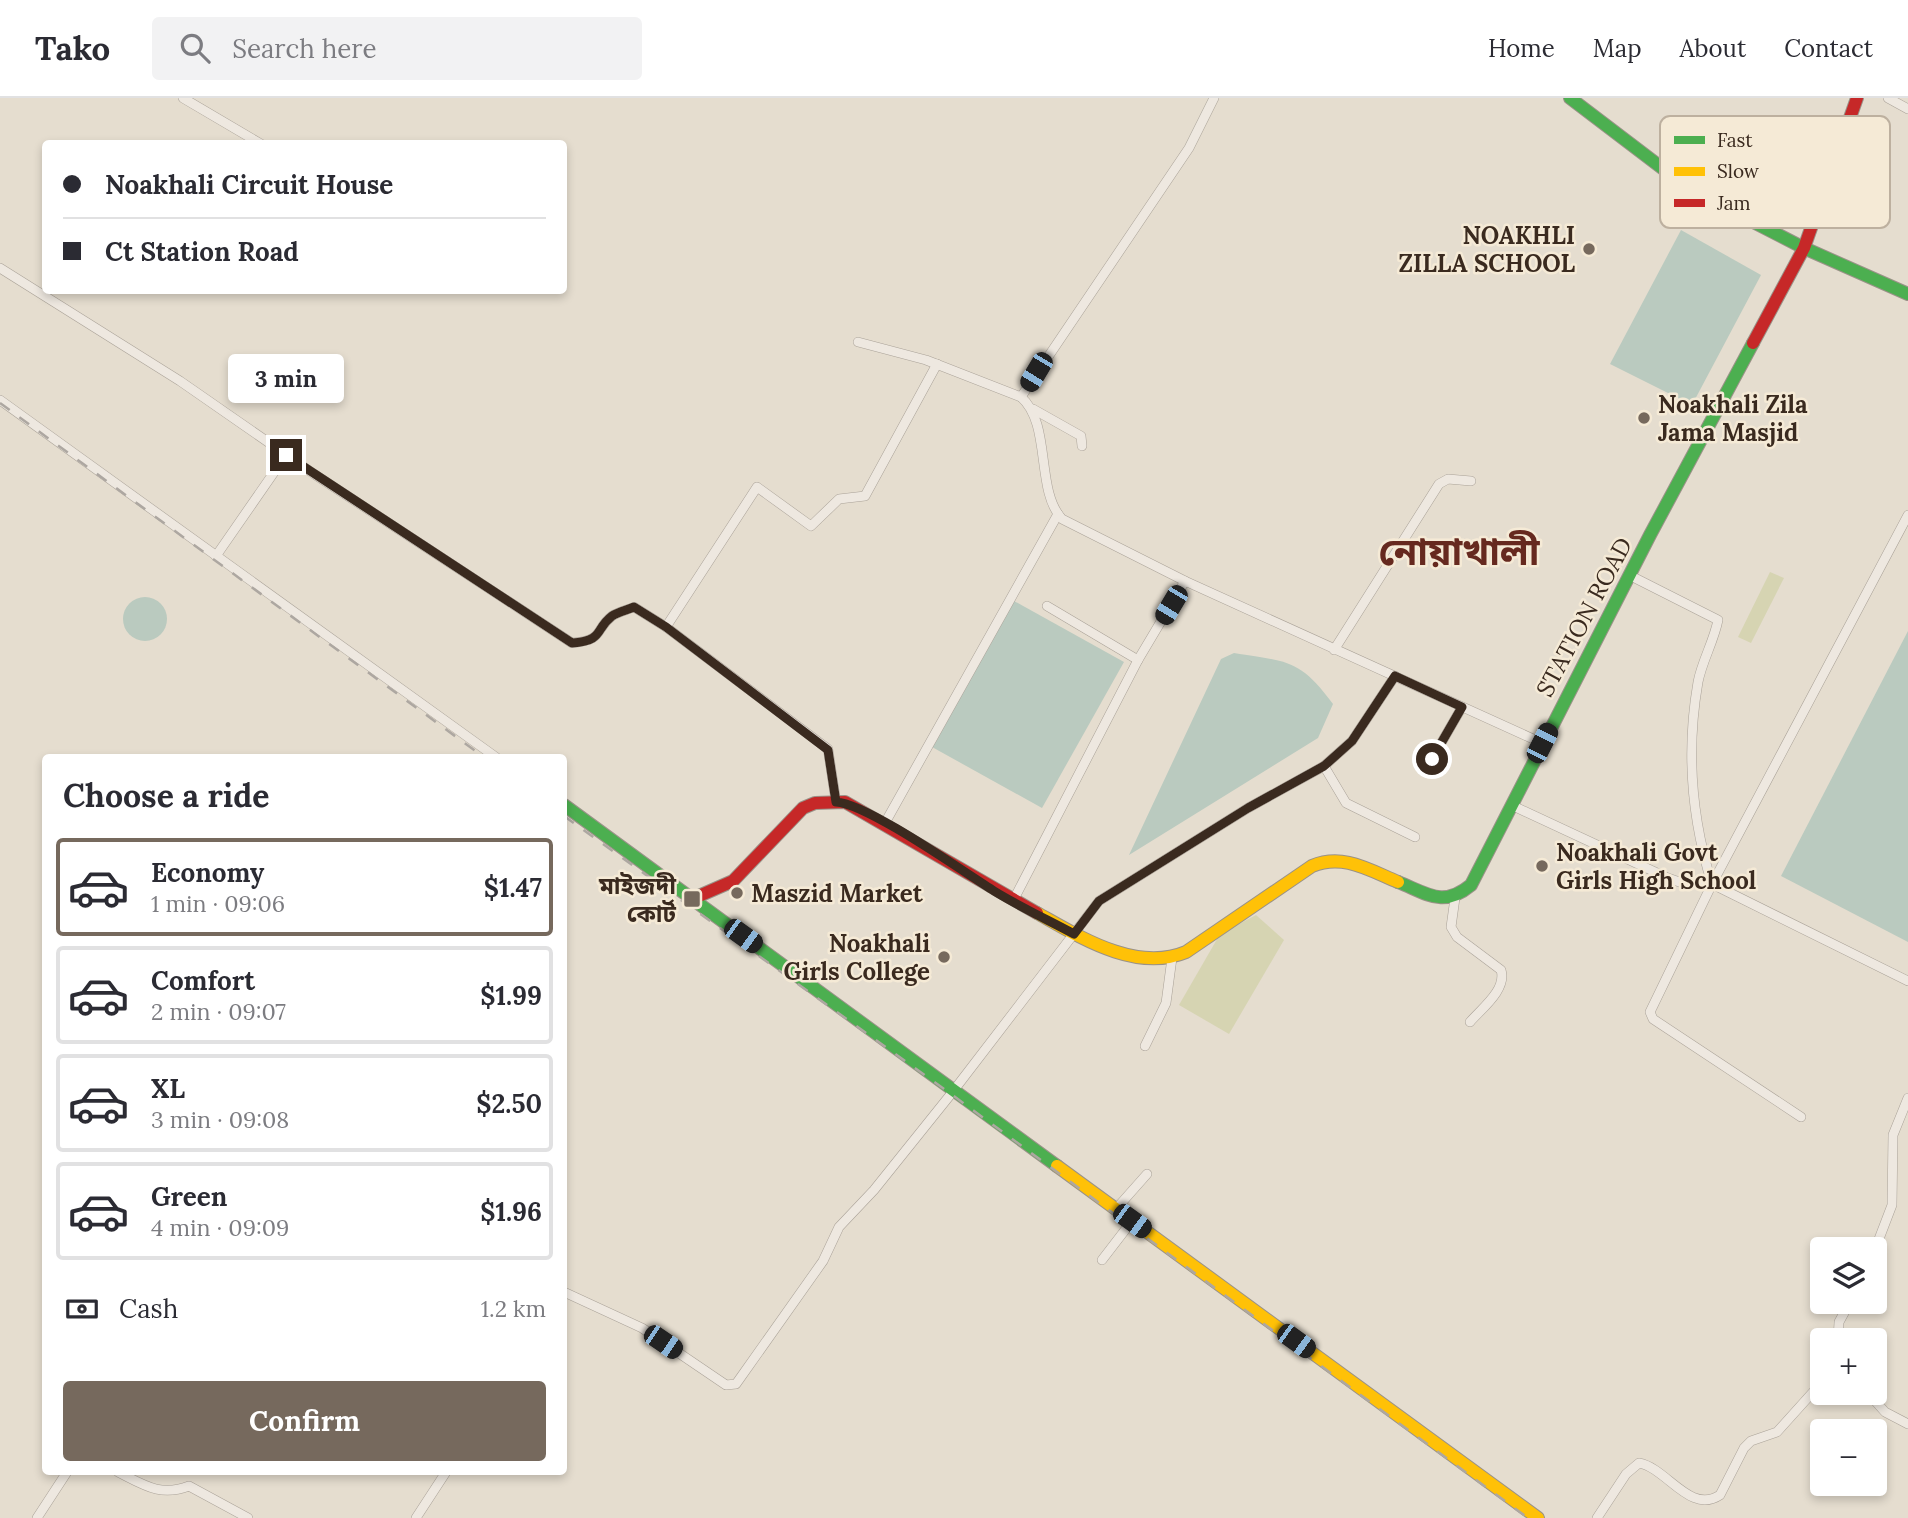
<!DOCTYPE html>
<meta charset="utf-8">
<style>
:root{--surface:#fff;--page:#f2f2f3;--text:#2b2b33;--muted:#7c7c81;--line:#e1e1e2;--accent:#76695d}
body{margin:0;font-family:Lora,"Noto Sans Bengali",serif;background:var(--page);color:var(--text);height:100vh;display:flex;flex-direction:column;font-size:26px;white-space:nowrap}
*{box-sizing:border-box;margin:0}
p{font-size:23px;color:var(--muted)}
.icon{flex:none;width:38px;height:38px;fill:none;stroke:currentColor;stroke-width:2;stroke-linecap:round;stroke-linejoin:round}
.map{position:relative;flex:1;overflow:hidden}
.drawer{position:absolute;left:42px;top:656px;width:525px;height:721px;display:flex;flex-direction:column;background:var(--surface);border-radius:7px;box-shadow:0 4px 10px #0003}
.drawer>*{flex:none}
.guide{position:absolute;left:42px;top:42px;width:525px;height:154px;border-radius:7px;box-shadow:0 4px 10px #0003;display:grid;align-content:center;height:154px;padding:0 21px;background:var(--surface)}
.tools{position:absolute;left:1810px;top:1139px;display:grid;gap:14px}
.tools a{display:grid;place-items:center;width:77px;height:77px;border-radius:7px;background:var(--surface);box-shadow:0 4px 10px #0003;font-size:35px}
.end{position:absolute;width:32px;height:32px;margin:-16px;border:9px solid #3a2a1f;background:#fff;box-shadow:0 0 0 4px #fff}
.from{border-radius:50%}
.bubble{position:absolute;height:49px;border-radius:7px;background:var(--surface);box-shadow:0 4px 10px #0003;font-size:23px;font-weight:800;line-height:49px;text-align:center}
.car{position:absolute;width:21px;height:42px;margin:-21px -10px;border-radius:9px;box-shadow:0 0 5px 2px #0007;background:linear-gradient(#222 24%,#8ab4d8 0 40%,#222 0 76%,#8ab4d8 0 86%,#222 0)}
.guide b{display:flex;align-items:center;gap:24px;height:66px;font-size:26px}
.guide b+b{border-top:2px solid var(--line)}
.guide i{width:18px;height:18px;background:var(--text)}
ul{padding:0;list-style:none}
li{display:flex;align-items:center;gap:21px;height:98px;margin:0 14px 10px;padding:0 7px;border:4px solid var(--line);border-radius:7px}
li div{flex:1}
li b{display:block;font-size:26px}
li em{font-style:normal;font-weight:800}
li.current{border-color:var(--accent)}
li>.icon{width:63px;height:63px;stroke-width:1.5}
h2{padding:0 21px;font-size:32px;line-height:84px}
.pay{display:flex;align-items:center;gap:18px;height:77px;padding:0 21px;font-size:26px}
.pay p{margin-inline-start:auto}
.action{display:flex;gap:14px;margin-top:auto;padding:14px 21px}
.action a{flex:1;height:80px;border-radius:7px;background:var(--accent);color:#fff;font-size:28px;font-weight:800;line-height:80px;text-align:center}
header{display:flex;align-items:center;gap:42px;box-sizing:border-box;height:98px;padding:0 35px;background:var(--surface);border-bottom:2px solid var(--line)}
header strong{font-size:33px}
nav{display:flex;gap:38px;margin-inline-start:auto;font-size:24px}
.search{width:490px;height:63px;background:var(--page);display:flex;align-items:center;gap:18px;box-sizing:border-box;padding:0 24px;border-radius:7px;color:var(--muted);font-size:26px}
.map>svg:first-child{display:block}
</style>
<header>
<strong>Tako</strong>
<div class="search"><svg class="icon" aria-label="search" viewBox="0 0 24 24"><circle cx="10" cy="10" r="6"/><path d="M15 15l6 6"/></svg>Search here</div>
<nav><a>Home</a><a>Map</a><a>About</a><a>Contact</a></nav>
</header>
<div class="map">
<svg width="1908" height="1420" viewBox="0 0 1908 1420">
<rect width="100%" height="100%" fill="#e5ddcf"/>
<!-- green -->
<g fill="#d6d4b2">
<polygon points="1770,474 1784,480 1751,545 1738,539"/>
<polygon points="1256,817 1284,842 1229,936 1179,907 1220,836"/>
</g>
<!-- water -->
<g fill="#bacabf">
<polygon points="1681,132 1761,177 1692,307 1610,266"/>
<circle cx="145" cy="521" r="22"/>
<polygon points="1014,503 1124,564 1042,710 932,649"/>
<polygon points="1908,533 1908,844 1781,778"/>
<path d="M1234 555C1287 564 1299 560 1333 606L1318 640 1129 757 1221 561Z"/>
</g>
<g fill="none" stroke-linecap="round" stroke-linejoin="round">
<defs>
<g id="street">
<polyline points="183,0 261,46"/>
<polyline points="1888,0 1908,11"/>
<path d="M0 170 180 283 314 376 572 545C605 542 594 532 612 518 618 514 627 512 634 509L666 529"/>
<path d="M858 244 926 262 1021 299C1052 326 1035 392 1062 421L1185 483 1542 645"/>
<polyline points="1021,299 1189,50 1214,0"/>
<polyline points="0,302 497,660"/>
<polyline points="1033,311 1081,338 1082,348"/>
<polyline points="216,458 286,357"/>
<path d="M1629 477 1718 522C1714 543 1702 563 1698 584 1686 653 1691 719 1712 786"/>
<polyline points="1047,508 1138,562"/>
<polyline points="1334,552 1439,386 1448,381 1471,383"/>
<polyline points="1432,661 1462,609"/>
<polyline points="1324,668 1346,705 1415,739"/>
<polyline points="836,704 828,651 666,529 757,389 811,428 839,401 865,398 937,266"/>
<polyline points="1511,707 1668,780 1685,786 1712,786 1908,883"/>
<polyline points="885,725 1058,416"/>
<path d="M1455 800 1451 829 1457 839 1501 872C1507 892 1481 911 1470 924"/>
<polyline points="1013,803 1138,562 1185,483"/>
<polyline points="1145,948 1166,905 1172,860"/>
<polyline points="1801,1019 1653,921 1650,914 1712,786 1908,417"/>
<polyline points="1116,1111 1147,1076"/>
<polyline points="1874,1154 1892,1107 1893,1037 1908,1000"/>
<polyline points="1102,1162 1132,1123"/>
<polyline points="564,1194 642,1230 726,1287 736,1286 823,1163 839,1129 874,1092 951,996 1099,803 1248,710 1324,668 1352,643 1395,578"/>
<polyline points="1838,1242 1839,1224 1850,1204"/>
<polyline points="1868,1295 1885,1314 1908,1326"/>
<path d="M118 1374C144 1387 160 1399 189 1388L248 1420"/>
<polyline points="37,1420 67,1374"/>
<polyline points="416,1420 446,1374"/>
<path d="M1597 1420 1626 1376 1639 1365C1667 1370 1690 1417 1720 1397L1744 1350 1751 1343 1777 1334 1822 1284"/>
</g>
<g id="fast">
<polyline points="1570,0 1691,92 1804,150 1908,196"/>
<polyline points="564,707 1057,1068"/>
<path d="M1398 784C1428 796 1443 810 1471 787L1650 437 1753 245"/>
</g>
<g id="slow">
<path d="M1037 815C1080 839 1136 875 1186 854L1312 768C1343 755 1369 772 1398 784"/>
<polyline points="1057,1068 1538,1420"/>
</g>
<g id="jam">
<polyline points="1753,245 1804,150 1857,0"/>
<polyline points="692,801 733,783 803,710 815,705 845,704 1037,815"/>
</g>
</defs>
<!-- street casing -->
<use href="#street" stroke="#aaa298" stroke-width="10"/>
<!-- fast casing -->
<use href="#fast" stroke="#9a9288" stroke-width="14"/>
<!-- slow casing -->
<use href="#slow" stroke="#9a9288" stroke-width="14"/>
<!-- jam casing -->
<use href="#jam" stroke="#9a9288" stroke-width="14"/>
<!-- street -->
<use href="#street" stroke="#eee8e0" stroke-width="9"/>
<!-- fast -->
<use href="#fast" stroke="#4caf50" stroke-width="12"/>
<!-- slow -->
<use href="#slow" stroke="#ffc107" stroke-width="12"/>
<!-- jam -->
<use href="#jam" stroke="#c62828" stroke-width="12"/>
<!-- rail -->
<g stroke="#ada7a1" stroke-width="2.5" stroke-dasharray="12 12" stroke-linecap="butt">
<polyline points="0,305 485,660"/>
<polyline points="564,718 951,996 1528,1420"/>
</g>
</g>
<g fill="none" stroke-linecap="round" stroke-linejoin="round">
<!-- route -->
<path stroke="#3a2a1f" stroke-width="9" d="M286 357 572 545C605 542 594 532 612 518 618 514 627 512 634 509L666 529 828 652 836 704C868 706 962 773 994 793 1020 809 1048 822 1074 836L1099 803 1248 710 1324 668 1352 643 1395 578 1462 609 1432 661"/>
</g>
<!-- markers -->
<g fill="#76695d" stroke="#f5ead6" stroke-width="2.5">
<circle cx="1589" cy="151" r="7"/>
<circle cx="1644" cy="320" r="7"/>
<circle cx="1542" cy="768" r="7"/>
<circle cx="737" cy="795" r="7"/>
<rect x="683" y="792" width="18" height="18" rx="3.5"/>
<circle cx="944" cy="859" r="7"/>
</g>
<g text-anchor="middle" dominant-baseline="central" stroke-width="5" stroke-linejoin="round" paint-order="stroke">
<!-- poi labels -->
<g font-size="24" font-weight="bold" fill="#3a2a1f" stroke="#f5ead6" text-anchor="end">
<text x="1575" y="137">NOAKHLI<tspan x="1575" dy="28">ZILLA SCHOOL</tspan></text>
<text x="1658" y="306" text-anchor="start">Noakhali Zila<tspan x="1658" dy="28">Jama Masjid</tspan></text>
<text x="1556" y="754" text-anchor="start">Noakhali Govt<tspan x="1556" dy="28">Girls High School</tspan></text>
<text x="676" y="787">মাইজদী<tspan x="676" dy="28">কোর্ট</tspan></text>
<text x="751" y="795" text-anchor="start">Maszid Market</text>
<text x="930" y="845">Noakhali<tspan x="930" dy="28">Girls College</tspan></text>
</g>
<!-- street labels -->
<g font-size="24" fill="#3a2a1f" stroke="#f5ead6">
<text transform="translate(1584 519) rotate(-62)">STATION ROAD</text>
</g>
<!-- town labels -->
<g font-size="38" font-weight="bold" fill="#66291f" stroke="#f5ead6">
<text x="1459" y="453">নোয়াখালী</text>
</g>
</g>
<!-- legend -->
<rect x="1660" y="18" width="230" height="112" rx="10" fill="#f5ead6" stroke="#bdb09f" stroke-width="2"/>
<rect x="1674" y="38" width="31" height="8" fill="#4caf50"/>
<rect x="1674" y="69" width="31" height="9" fill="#ffc107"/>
<rect x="1674" y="101" width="31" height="8" fill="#c62828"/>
<g font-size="19" fill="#3a2a1f">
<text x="1717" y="49">Fast</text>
<text x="1717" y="80">Slow</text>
<text x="1717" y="112">Jam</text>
</g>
</svg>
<div class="tools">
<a><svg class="icon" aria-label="layers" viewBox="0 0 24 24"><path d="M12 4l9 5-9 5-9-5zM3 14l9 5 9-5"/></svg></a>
<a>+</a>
<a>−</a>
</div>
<i class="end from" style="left:1432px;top:661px"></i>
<i class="end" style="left:286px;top:357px"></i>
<div class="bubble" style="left:228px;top:256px;width:116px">3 min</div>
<i class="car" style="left:1036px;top:274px;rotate:211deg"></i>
<i class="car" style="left:1171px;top:507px;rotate:211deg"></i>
<i class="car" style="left:1542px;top:645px;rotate:27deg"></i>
<i class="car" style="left:743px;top:838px;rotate:126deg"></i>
<i class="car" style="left:1132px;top:1123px;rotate:126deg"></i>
<i class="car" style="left:1296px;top:1243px;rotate:126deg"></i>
<i class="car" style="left:663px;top:1244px;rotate:124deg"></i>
<div class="guide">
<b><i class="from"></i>Noakhali Circuit House</b>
<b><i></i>Ct Station Road</b>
</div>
<section class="drawer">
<h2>Choose a ride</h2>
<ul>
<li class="current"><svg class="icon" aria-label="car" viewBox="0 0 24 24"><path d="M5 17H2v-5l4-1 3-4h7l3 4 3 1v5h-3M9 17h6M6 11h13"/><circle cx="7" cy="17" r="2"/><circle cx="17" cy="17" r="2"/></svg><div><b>Economy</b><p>1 min · 09:06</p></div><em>$1.47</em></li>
<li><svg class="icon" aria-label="car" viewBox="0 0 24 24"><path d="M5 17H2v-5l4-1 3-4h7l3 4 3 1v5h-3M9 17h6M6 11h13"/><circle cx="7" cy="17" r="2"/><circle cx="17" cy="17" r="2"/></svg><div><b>Comfort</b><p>2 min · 09:07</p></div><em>$1.99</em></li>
<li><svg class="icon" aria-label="car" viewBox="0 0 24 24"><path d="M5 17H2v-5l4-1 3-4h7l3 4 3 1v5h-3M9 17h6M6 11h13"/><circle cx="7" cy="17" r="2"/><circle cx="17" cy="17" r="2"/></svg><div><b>XL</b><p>3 min · 09:08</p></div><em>$2.50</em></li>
<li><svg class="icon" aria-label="car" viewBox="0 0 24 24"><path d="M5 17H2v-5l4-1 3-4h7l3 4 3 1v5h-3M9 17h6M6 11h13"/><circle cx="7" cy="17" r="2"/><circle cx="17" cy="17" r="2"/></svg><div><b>Green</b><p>4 min · 09:09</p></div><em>$1.96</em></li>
</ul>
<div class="pay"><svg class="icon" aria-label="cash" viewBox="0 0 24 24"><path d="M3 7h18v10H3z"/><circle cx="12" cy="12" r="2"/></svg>Cash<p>1.2 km</p></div>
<div class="action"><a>Confirm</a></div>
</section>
</div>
